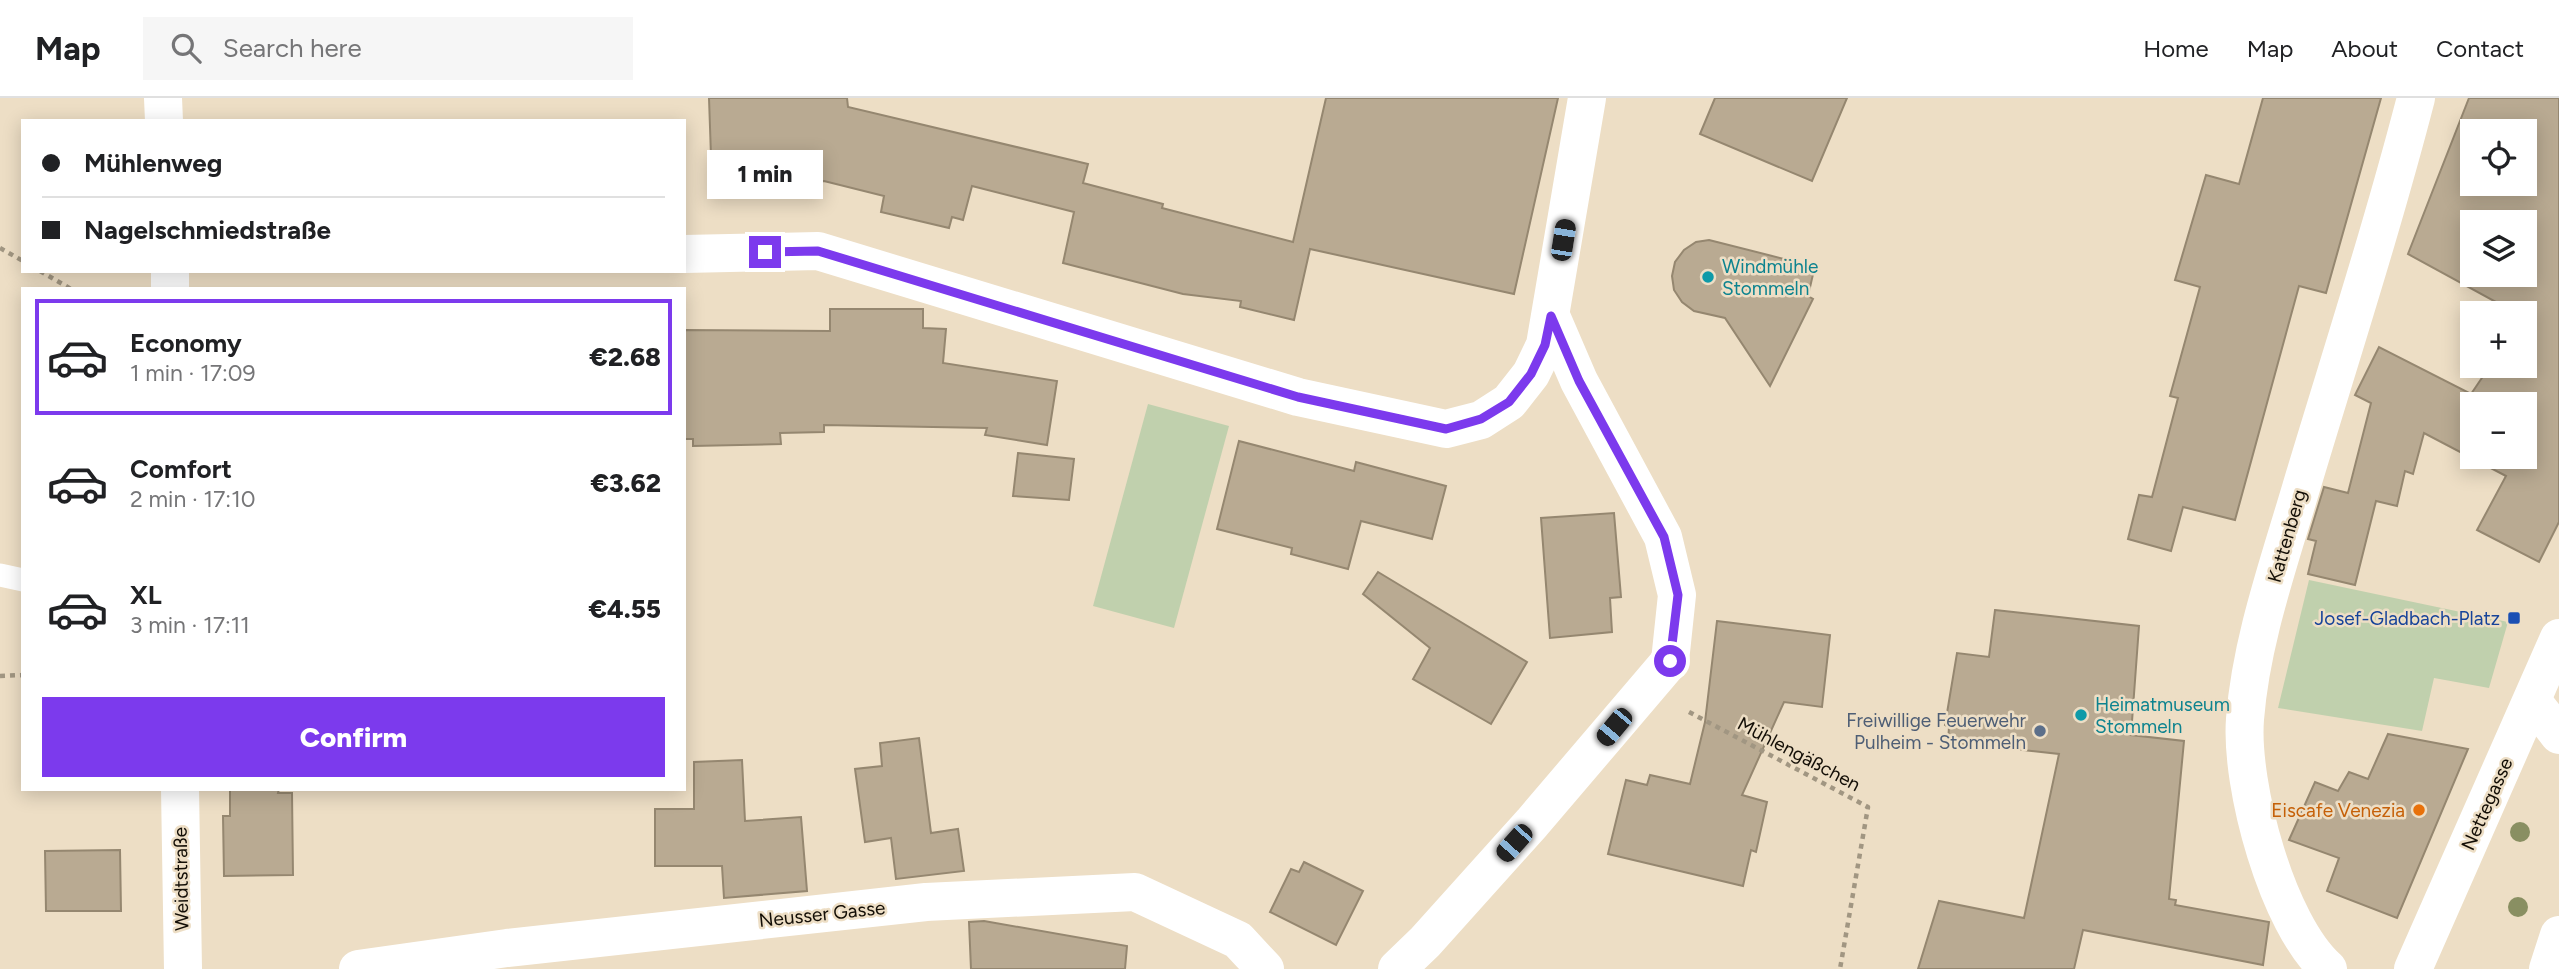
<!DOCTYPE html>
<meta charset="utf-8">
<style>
:root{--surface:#fff;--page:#f6f6f6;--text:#202124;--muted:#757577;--line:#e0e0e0;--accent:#7c3aed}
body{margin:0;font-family:Figtree,sans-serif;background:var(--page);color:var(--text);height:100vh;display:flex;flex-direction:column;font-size:26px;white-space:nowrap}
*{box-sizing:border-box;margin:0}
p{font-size:23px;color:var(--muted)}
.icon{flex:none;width:38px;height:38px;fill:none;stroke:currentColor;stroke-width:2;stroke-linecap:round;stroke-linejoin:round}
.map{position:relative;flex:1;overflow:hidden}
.drawer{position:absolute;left:21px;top:189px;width:665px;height:504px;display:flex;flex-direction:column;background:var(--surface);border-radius:0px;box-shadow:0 4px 18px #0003}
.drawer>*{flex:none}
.guide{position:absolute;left:21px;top:21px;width:665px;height:154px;border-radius:0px;box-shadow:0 4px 18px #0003;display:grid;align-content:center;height:154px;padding:0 21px;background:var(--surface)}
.tools{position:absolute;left:2460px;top:21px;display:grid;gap:14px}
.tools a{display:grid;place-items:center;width:77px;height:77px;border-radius:0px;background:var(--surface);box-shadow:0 4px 18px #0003;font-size:35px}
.end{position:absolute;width:32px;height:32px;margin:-16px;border:9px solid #7c3aed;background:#fff;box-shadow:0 0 0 4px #fff}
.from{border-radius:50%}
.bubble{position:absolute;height:49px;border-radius:0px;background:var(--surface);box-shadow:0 4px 18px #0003;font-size:23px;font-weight:800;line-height:49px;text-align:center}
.car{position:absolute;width:21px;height:42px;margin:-21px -10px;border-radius:9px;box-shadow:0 0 5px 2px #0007;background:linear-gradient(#222 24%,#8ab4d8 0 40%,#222 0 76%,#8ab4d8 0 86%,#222 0)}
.guide b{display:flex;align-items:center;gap:24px;height:66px;font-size:26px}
.guide b+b{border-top:2px solid var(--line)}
.guide i{width:18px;height:18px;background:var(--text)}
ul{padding:12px 0 0;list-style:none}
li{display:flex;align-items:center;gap:21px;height:116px;margin:0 14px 10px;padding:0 7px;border:4px solid transparent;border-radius:0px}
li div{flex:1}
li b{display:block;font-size:26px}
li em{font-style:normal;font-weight:800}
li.current{border-color:var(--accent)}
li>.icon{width:63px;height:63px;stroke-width:1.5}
.cta{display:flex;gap:14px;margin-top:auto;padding:14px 21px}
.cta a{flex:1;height:80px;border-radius:0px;background:var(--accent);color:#fff;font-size:28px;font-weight:800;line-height:80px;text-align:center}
header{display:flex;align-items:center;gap:42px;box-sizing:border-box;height:98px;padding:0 35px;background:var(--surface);border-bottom:2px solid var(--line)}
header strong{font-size:33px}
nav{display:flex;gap:38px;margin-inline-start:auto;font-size:24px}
.search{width:490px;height:63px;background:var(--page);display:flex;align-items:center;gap:18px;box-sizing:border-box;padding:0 24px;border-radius:0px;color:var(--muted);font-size:26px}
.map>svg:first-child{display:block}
</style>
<header>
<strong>Map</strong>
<div class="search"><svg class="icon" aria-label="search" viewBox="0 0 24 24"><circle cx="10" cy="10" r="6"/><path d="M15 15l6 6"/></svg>Search here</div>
<nav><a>Home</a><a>Map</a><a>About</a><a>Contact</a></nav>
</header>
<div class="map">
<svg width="2559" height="871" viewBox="0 0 2559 871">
<rect width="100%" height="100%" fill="#eddec5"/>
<!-- green -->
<g fill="#c0d0ad">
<polygon points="1148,306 1229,328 1174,530 1093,508"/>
<polygon points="2309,482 2508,524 2489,590 2434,580 2422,633 2278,610"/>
</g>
<!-- building -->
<g fill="#b9aa92" stroke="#958770" stroke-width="2" fill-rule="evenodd">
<polygon points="709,0 847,0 848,9 1088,66 1083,85 1163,106 1162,110 1293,144 1326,0 1558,0 1514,196 1310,151 1294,222 1240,209 1241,203 1183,196 1063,165 1074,114 972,88 963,122 952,119 949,130 881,114 884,98 824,83 712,87"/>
<polygon points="1715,0 1847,0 1812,83 1700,36"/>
<polygon points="2263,0 2381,0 2326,195 2299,188 2235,422 2183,409 2171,453 2128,441 2139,397 2152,399 2178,300 2170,298 2200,189 2175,182 2206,77 2239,86"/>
<path d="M2469 0H2559V424L2539 464 2477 432 2506 378 2424 335 2413 376 2405 373 2397 408 2376 403 2355 487 2308 476 2316 443 2308 441 2324 389 2348 395 2371 305 2355 297 2379 249 2471 296 2490 268H2525V215H2516L2408 156ZM2473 33H2525V86H2473ZM2473 124H2525V177H2473ZM2473 306H2525V359H2473Z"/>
<polygon points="1709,142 1800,165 1800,171 1814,172 1808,198 1813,201 1770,288 1725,220 1694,213 1682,204 1674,192 1672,178 1675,164 1684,152 1696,144"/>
<polygon points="830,211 923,211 923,230 946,231 943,265 1057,283 1047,347 985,337 987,330 824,327 824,334 780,335 781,346 693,348 693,341 684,341 684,232 830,233"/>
<polygon points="1239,343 1354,373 1356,364 1446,388 1432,441 1361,423 1348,471 1291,456 1292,450 1217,431"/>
<polygon points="1018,355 1074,361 1069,402 1013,398"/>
<polygon points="1614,415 1621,499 1610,500 1612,534 1550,540 1541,420"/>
<polygon points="1378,474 1527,564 1491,626 1413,581 1430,550 1363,496"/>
<polygon points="1995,512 2139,528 2131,637 2184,643 2169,801 2176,802 2175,807 2269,824 2263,867 2083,832 2074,871 1918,871 1939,803 2024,820 2059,656 1948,644 1949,629 1945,627 1957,555 1989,559"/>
<polygon points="1717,523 1830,537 1822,609 1784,604 1742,697 1767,704 1756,754 1751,752 1743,788 1608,756 1626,682 1647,687 1650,677 1690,686 1705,624"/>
<polygon points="2388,636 2468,651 2397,820 2327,793 2339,760 2289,742 2315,684 2338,693 2349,674 2368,681"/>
<polygon points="919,640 931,735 958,731 964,773 896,781 891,740 865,744 855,671 882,668 880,645"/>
<polygon points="742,662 745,723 801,719 807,793 724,800 722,768 655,768 655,711 694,711 694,664"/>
<polygon points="230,691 279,691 278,695 292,695 293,777 224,778 223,718 230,718"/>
<polygon points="120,752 121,813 46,813 45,753"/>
<polygon points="1304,764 1363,793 1336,847 1270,814 1291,771 1299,774"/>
<polygon points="984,823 1127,848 1125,871 971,871 969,824"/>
</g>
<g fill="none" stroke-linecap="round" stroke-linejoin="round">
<!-- path -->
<g stroke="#a19682" stroke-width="4.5" stroke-dasharray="5 5" stroke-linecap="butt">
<polyline points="0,150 23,163"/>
<polyline points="40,173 71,191"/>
<polyline points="0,578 23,577"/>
<polyline points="1689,614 1868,709 1840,871"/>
</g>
<!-- lane -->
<polyline stroke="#fff" stroke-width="23" points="0,477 23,482"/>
<!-- street -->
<g stroke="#fff" stroke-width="38">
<polyline points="163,0 164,23"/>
<polyline points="684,156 818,153 1298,299 1446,331 1481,322 1509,304 1531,276 1545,247 1587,0"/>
<polyline points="170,191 170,173"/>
<polyline points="2533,604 2559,637"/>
<polyline points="180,691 183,871"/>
<polyline points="358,871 507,850 926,804 1135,794 1238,842 1265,871"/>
<polyline points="1397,871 1425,844 1532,725 1670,563 1677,497 1663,439 1579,283 1551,218"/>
<path d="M2328 871C2277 826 2240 687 2245 621 2251 543 2279 465 2301 390 2340 260 2382 131 2416 0"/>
<polyline points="2548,871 2559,837"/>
</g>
<!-- secondary -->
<polyline stroke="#fff" stroke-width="38" points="2413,871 2559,540"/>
</g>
<!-- trees -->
<g fill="#898f62">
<circle cx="2520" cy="734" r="10"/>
<circle cx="2518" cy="809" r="10"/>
</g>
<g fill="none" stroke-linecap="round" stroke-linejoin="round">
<!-- route -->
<polyline stroke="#7c3aed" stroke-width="9" points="765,154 818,153 1298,299 1446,331 1481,321 1509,304 1531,276 1545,247 1551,218 1579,283 1664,439 1678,497 1670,563"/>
</g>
<!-- markers -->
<g fill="#0f9aa8" stroke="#eddec5" stroke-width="2.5">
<circle cx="1708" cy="179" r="7"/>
<circle cx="2081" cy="617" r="7"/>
</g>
<rect fill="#1a4fb4" stroke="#eddec5" stroke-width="2.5" x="2507" y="513" width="14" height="14" rx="3.5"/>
<circle fill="#5c6f8a" stroke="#eddec5" stroke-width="2.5" cx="2040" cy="633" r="7"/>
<circle fill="#e8710a" stroke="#eddec5" stroke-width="2.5" cx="2419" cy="712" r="7"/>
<g text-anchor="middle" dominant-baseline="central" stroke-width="5" stroke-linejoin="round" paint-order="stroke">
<!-- culture labels -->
<g font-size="19" fill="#0d838f" stroke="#eddec5" text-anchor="start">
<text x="1722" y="168">Windmühle<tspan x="1722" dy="22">Stommeln</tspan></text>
<text x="2095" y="606">Heimatmuseum<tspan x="2095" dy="22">Stommeln</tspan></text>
</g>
<!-- street labels -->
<g font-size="19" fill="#130e06" stroke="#eddec5">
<text transform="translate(2287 438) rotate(-74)">Kattenberg</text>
<text transform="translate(1799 656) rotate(28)">Mühlengäßchen</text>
<text transform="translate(2487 706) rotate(-66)">Nettegasse</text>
<text transform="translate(181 781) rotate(-91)">Weidtstraße</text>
<text transform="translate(822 816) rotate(-6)">Neusser Gasse</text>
</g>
<!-- transit labels -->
<g font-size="19" fill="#164399" stroke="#eddec5" text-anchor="end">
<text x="2500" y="520">Josef-Gladbach-Platz</text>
</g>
<!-- service labels -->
<g font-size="19" fill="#4e5e75" stroke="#eddec5" text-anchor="end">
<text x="2026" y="622">Freiwillige Feuerwehr<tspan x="2026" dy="22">Pulheim - Stommeln</tspan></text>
</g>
<!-- food labels -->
<g font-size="19" fill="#c56008" stroke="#eddec5" text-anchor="end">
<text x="2405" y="712">Eiscafe Venezia</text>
</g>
</g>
</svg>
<div class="tools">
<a><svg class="icon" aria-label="locate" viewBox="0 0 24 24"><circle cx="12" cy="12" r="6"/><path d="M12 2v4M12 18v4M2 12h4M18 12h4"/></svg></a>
<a><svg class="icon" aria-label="layers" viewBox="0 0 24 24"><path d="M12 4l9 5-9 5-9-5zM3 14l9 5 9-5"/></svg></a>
<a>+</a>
<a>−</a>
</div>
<i class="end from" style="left:1670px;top:563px"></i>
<i class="end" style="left:765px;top:154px"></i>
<div class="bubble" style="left:707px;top:52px;width:116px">1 min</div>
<i class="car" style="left:1563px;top:142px;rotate:9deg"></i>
<i class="car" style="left:1614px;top:629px;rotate:220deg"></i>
<i class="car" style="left:1514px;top:745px;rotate:222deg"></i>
<div class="guide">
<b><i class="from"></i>Mühlenweg</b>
<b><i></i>Nagelschmiedstraße</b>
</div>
<section class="drawer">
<ul>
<li class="current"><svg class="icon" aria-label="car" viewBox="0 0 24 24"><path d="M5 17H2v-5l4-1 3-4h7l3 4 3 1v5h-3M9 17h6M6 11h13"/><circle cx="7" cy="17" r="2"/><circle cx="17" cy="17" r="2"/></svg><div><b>Economy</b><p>1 min · 17:09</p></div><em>€2.68</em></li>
<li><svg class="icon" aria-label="car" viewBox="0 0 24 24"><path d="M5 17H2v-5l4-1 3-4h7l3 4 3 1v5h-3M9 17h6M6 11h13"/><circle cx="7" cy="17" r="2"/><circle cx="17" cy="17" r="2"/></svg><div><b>Comfort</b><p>2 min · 17:10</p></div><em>€3.62</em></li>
<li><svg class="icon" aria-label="car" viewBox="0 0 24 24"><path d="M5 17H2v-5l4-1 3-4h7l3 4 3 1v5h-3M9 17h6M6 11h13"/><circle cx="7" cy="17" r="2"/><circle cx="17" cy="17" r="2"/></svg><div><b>XL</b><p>3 min · 17:11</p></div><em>€4.55</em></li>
</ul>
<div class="cta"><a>Confirm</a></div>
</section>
</div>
